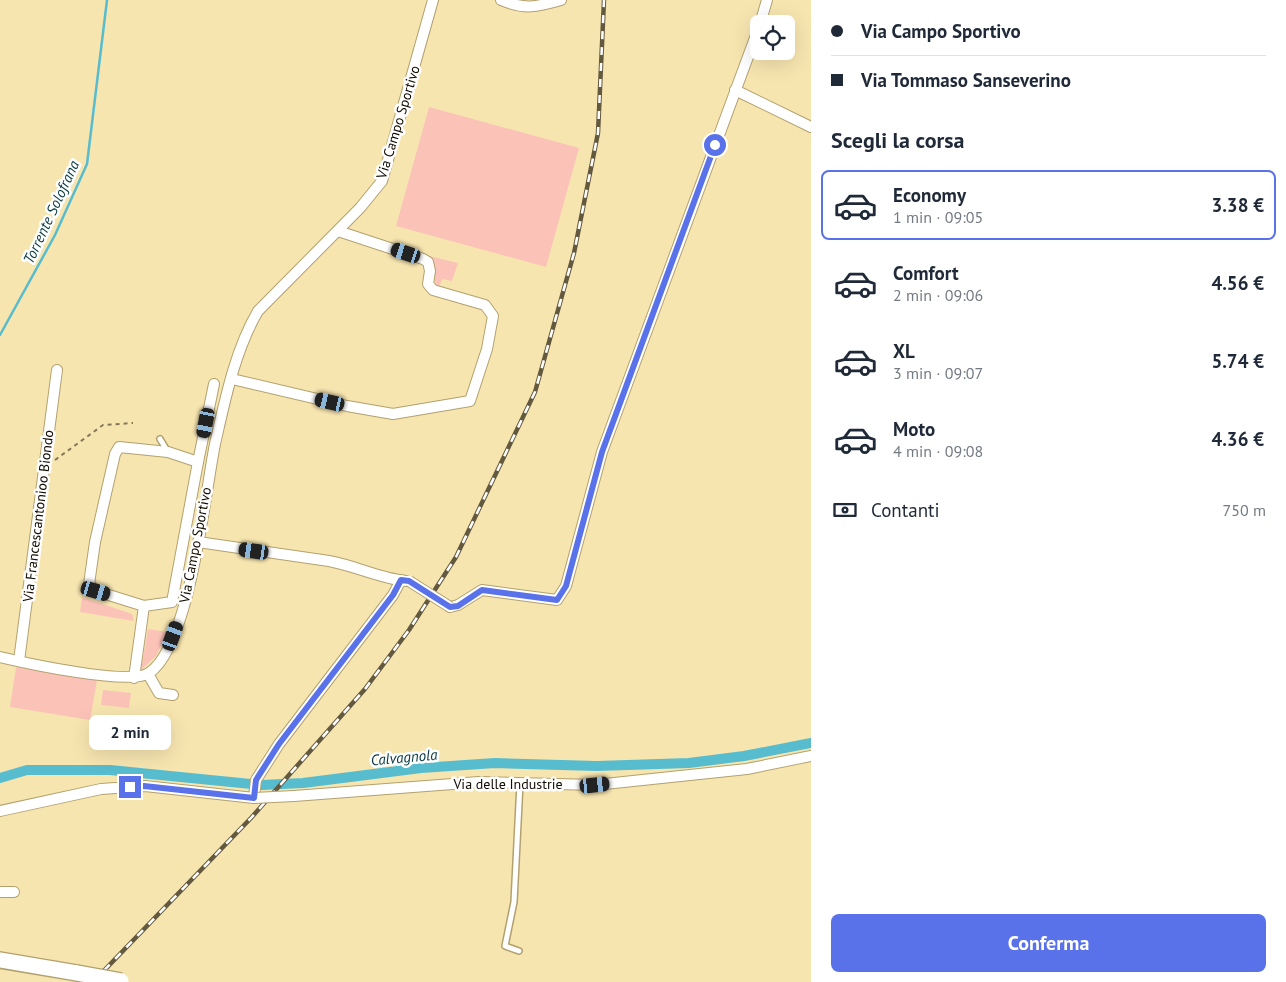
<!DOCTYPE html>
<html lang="it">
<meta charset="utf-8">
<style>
:root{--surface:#fff;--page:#f6f6f7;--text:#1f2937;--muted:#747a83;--line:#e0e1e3;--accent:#5a72e9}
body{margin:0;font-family:"PT Sans",sans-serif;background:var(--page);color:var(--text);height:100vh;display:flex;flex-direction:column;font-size:19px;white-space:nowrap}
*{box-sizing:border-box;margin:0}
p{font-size:16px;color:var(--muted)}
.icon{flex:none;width:28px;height:28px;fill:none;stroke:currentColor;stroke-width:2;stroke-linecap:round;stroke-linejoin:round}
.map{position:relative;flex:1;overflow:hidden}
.side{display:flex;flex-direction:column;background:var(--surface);width:475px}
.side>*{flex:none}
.banner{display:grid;align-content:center;height:110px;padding:0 20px;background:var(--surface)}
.fabs{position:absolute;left:750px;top:15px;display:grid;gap:10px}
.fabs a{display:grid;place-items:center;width:45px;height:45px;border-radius:8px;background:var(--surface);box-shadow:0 5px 20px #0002;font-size:25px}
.end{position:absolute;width:22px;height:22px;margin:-11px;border:6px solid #5a72e9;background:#fff;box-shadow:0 0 0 2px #fff}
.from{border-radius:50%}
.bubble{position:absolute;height:35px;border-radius:8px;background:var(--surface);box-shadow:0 5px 20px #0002;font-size:16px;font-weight:700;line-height:35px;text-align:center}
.car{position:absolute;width:15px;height:30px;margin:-15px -8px;border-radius:6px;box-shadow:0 0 4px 1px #0007;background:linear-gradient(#222 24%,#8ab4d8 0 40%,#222 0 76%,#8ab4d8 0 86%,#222 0)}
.banner b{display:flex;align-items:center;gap:18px;height:48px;font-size:19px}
.banner b+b{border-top:1px solid var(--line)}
.banner i{width:12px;height:12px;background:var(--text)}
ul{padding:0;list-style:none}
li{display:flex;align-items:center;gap:15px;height:70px;margin:0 10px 8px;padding:0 10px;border:2px solid transparent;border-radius:8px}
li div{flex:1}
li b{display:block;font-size:19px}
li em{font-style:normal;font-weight:700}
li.active{border-color:var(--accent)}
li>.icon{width:45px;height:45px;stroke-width:1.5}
h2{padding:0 20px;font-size:22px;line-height:60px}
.pay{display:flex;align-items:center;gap:12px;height:55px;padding:0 20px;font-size:19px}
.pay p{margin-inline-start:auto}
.action{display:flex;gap:10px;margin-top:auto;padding:10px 20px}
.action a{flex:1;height:58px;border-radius:8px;background:var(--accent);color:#fff;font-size:20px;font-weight:700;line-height:58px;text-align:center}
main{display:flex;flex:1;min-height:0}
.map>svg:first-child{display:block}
</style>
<main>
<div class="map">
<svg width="811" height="982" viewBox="0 0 811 982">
<rect width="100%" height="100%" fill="#f7e5b0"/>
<!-- green -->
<g fill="#fbc3b8">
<polygon points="429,107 579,148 546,267 396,226"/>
<path d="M429 256 458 263 452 281 442 279 439 287 437 286C431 276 438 269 429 256Z"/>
<polygon points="82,597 132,614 134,621 80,612"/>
<polygon points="148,629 168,632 156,656 141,670"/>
<polygon points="16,667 97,680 90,720 10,707"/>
<polygon points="103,690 131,693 129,708 101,705"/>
</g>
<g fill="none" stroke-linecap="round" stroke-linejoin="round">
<!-- stream -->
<polyline stroke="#57bcce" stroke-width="2.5" points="0,335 55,235 87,164 107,0"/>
<!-- canal -->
<polyline stroke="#57bcce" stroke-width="10" points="0,778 27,770 110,770 262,785 303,783 421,768 495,763 597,766 689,763 744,756 811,743"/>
<defs>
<g id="lane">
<polyline points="160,439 168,452"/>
<polyline points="519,951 505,946 514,902 520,783"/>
</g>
<g id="street">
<path d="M501 0C525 10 537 7 561 0"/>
<polyline points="760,24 767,0"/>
<polyline points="735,90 811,127"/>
<polyline points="232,379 347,406 393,414 470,401 487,349 493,316 485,305 433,290 428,284 430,271 428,262 423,259 338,231"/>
<polygon points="119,447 168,452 198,462 172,602 144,606 96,591 89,584 95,542 115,454"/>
<polyline points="198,462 214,384"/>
<path d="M198 542 329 561C356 566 379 578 406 581"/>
<polyline points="450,607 458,605 482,590 557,600 566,586 602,452 759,27"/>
<path d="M0 657C26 663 130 686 149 673 190 646 205 493 215 444 225 400 235 350 258 311L360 208 382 181 433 0"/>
<polyline points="19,661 57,370"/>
<polyline points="148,674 159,693 173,695"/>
<polyline points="134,678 144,606"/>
<polyline points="294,796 479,782 595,785 747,769 811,756"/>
<polyline points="0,811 101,789 145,786 254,798 256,780 279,744 393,595 401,580"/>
<polyline points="0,892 14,892"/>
</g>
<polyline id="secondary" points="0,960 77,973"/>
</defs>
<!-- lane casing -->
<use href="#lane" stroke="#b2a16f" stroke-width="8"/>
<!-- street casing -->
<use href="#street" stroke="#b2a16f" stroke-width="12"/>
<!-- secondary casing -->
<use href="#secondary" stroke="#b2a16f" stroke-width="18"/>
<!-- path -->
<polyline stroke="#847858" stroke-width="2" stroke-dasharray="4 4" stroke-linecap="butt" points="55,460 103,425 133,423"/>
<!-- lane -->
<use href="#lane" stroke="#fff" stroke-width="5"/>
<!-- street -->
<use href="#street" stroke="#fff" stroke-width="10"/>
<!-- secondary -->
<use href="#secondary" stroke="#fff" stroke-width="15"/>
<defs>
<polyline id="rail" points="93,982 251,818 365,689 409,630 456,557 535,392 574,253 598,133 604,0"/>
</defs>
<!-- rail casing -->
<use href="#rail" stroke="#63593f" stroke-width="4.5"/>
<!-- rail -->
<use href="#rail" stroke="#fff" stroke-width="2.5" stroke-dasharray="8" stroke-linecap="butt"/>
<defs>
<g id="street-bridge">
<polyline points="409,581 450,607"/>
<polyline points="254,798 294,796"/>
</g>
<polyline id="secondary-bridge" points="77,973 121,981"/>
</defs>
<!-- street-bridge casing -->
<use href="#street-bridge" stroke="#b2a16f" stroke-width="12" stroke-linecap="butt"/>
<!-- secondary-bridge casing -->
<use href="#secondary-bridge" stroke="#b2a16f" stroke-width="18" stroke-linecap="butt"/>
<!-- street-bridge -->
<use href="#street-bridge" stroke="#fff" stroke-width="10"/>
<!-- secondary-bridge -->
<use href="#secondary-bridge" stroke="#fff" stroke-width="15"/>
</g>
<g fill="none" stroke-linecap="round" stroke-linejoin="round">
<!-- route -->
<polyline stroke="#5a72e9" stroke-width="6" points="130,787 144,786 254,798 256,780 279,744 393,595 401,580 409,581 450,607 458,606 482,590 557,600 566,586 602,452 715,145"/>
</g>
<g text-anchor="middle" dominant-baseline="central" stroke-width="5" stroke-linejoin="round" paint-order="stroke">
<!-- street labels -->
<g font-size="14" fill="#110b00" stroke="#fff">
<text transform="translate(398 122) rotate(-73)">Via Campo Sportivo</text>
<text transform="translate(38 516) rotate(-83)">Via Francescantonioo Biondo</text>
<text transform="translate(195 545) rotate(-79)">Via Campo Sportivo</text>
<text x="508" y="784">Via delle Industrie</text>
</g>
<!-- water labels -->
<g font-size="15" font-style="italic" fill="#073941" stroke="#fff">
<text transform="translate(51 212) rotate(-65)">Torrente Solofrana</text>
<text transform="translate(404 757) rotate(-5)">Calvagnola</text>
</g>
</g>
</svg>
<div class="fabs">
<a><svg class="icon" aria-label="locate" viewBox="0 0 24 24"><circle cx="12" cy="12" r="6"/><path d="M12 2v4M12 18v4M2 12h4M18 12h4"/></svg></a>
</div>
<i class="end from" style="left:715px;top:145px"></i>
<i class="end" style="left:130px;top:787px"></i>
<div class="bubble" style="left:89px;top:715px;width:82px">2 min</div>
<i class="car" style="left:406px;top:253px;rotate:288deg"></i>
<i class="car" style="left:330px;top:402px;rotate:283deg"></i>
<i class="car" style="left:206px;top:423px;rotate:191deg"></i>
<i class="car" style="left:254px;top:551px;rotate:278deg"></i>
<i class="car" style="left:96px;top:591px;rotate:106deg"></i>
<i class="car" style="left:173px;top:636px;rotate:20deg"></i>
<i class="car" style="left:595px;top:785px;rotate:84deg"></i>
</div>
<section class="side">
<div class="banner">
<b><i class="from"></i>Via Campo Sportivo</b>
<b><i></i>Via Tommaso Sanseverino</b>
</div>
<h2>Scegli la corsa</h2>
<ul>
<li class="active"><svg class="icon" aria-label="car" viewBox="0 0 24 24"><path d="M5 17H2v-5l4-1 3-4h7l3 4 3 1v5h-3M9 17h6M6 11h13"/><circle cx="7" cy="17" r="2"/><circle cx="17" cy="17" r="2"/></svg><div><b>Economy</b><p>1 min · 09:05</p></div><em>3.38 €</em></li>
<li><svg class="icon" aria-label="car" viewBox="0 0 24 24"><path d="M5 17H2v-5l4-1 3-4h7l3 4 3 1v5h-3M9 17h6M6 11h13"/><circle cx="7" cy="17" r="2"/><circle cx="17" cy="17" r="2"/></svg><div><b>Comfort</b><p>2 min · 09:06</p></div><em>4.56 €</em></li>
<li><svg class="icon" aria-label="car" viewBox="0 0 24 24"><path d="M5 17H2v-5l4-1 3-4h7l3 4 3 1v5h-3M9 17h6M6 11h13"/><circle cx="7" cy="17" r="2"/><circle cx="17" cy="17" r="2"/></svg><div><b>XL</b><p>3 min · 09:07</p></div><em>5.74 €</em></li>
<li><svg class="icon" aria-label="car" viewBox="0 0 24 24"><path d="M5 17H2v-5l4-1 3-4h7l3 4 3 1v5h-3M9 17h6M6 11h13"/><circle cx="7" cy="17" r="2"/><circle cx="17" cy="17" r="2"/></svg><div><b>Moto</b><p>4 min · 09:08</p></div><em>4.36 €</em></li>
</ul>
<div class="pay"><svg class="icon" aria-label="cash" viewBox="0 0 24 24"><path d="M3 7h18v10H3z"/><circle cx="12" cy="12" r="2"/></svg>Contanti<p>750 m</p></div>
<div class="action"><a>Conferma</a></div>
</section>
</main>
